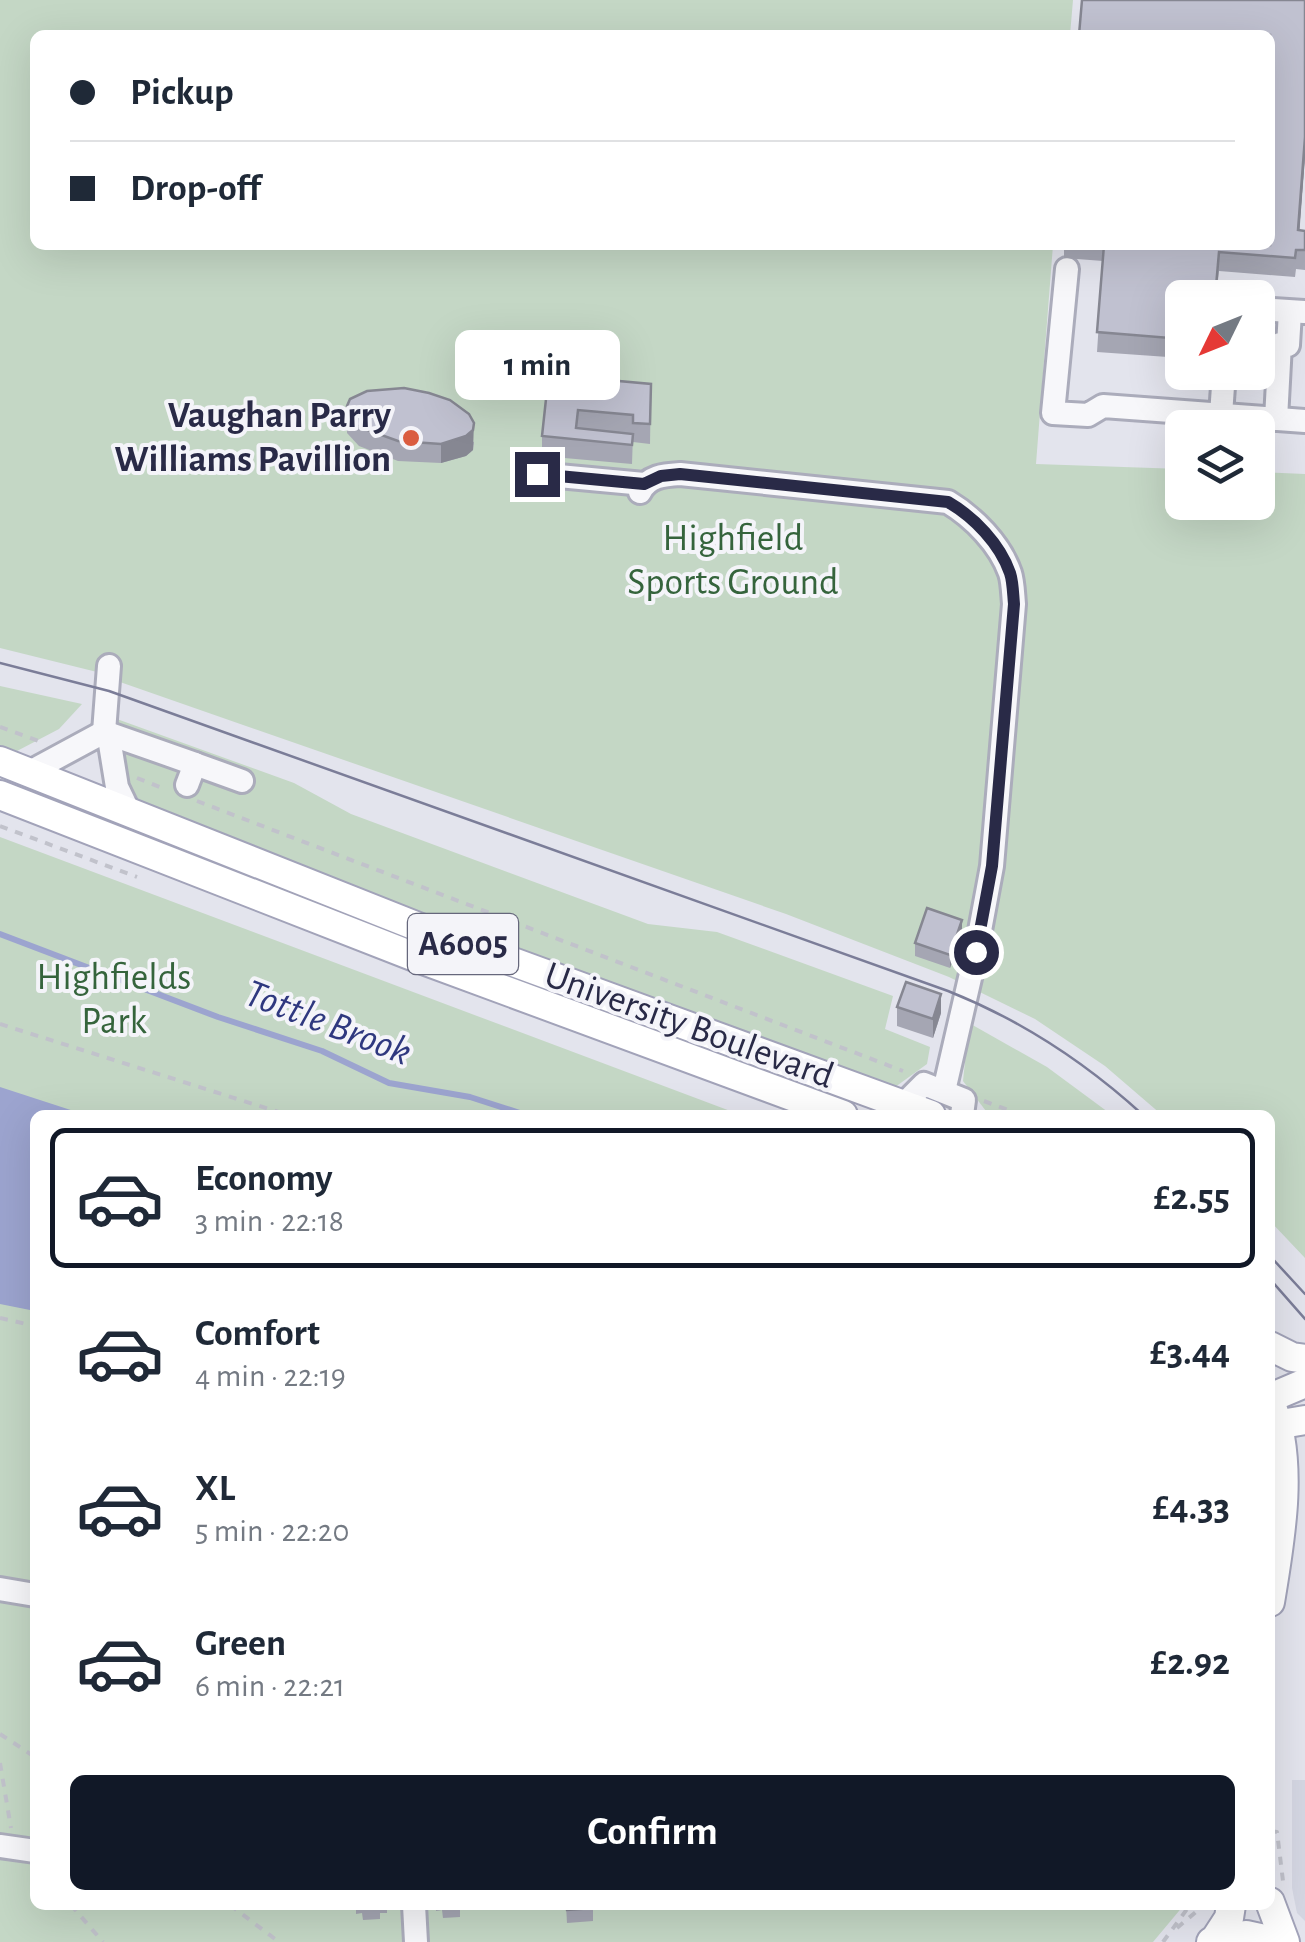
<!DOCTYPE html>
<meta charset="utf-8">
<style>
:root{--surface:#fff;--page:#f2f2f3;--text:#1f2937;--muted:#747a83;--line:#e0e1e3;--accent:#111827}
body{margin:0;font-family:"Alegreya Sans",sans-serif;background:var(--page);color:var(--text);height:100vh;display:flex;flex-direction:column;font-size:38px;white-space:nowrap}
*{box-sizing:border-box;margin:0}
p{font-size:32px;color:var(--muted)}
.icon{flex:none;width:55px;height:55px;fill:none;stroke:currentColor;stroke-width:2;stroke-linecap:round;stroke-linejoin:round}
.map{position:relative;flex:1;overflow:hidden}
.drawer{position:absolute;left:30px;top:1110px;width:1245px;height:800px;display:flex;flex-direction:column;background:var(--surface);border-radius:15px;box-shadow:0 10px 40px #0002}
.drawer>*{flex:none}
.guide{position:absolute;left:30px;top:30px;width:1245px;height:220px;border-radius:15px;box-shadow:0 10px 40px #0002;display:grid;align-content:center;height:220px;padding:0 40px;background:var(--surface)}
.needle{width:65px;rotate:227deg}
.buttons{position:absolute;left:1165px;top:280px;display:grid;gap:20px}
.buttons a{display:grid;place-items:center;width:110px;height:110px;border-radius:15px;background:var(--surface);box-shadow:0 10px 40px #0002;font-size:50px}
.end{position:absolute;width:45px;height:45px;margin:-22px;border:12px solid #292a47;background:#fff;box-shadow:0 0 0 5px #fff}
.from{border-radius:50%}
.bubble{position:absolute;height:70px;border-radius:15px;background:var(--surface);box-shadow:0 10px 40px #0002;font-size:32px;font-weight:700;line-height:70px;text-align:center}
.guide b{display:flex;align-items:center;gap:35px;height:95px;font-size:38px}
.guide b+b{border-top:2px solid var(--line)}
.guide i{width:25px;height:25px;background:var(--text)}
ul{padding:18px 0 0;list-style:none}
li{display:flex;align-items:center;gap:30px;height:140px;margin:0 20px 15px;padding:0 20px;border:5px solid transparent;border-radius:15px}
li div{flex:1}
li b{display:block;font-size:38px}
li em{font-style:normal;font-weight:700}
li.active{border-color:var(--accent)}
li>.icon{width:90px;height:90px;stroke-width:1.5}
.button{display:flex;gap:20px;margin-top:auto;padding:20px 40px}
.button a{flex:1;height:115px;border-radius:15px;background:var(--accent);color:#fff;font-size:40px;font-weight:700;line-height:115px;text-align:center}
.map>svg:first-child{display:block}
</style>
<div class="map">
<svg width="1305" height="1942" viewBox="0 0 1305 1942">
<rect width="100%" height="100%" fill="#e3e4ed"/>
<!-- built -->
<polygon fill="#d4d6e2" points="1292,1780 1305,1780 1305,1921 1297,1913 1292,1888"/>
<!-- green -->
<g fill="#c4d7c5">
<polygon points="0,0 1073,0 1070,35 35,35 35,245 1053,245 1036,464 1182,469 1182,502 1258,502 1258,472 1305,474 1305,1258 1270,1221 1270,1115 1162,1115 1105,1066 1035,1019 949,977 786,914 120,682 121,668 109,666 97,672 0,648"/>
<polygon points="0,686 82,704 59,729 17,751 0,745"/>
<polygon points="103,714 294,783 351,814 648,924 717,932 893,996 885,1029 930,1047 927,1064 891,1090 116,797"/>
<polygon points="0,837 741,1115 35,1115 35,1905 1184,1905 1153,1942 0,1942"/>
<polygon points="969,1023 1047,1067 1112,1115 989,1115 963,1081"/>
</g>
<!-- water -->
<polygon fill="#9ca4cf" points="0,1087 86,1115 35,1115 35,1311 0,1304"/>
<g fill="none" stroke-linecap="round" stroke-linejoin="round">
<!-- stream -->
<polyline stroke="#9ca4cf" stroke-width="6" points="0,934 218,1017 322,1051 389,1083 470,1097 526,1115"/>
<defs>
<g id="minor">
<polyline points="1067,269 1053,413 1088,415 1103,406 1305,421"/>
<polyline points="1258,309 1304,312"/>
<polyline points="1221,415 1224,372"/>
<polyline points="1276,419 1280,344 1288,345 1290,312"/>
<polyline points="537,474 644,484"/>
<path d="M640 492C648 476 664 475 680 474L948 502C973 517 1000 544 1010 573 1013 582 1013 594 1014 604L992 866 976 952 944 1091"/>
<polyline points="109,666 104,732 110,744 117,787 130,814"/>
<polyline points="195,764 242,781"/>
<polyline points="30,772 104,732 195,764 187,785"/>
<polyline points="903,1105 924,1084 964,1100 962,1115"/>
<polyline points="0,1589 35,1595"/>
<polyline points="0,1846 35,1851"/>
<polyline points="414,1905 416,1942"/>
</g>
<g id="major">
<polyline points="0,761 431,932 931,1115"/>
<polyline points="0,795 415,957 843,1115"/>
<polyline points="1270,1346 1292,1357 1305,1359"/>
<polyline points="1270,1398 1305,1383"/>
<path d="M1270 1402C1295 1460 1280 1542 1270 1602"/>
<polyline points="1270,1426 1305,1420"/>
<polyline points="1270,1902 1285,1942"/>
<polyline points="1214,1941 1229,1918 1231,1905"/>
<polyline points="1211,1942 1246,1935 1278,1942"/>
</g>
</defs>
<!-- minor casing -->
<use href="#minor" stroke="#abacbb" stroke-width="28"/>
<!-- major casing -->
<use href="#major" stroke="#a2a3b9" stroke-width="32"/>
<!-- path -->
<g stroke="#c1c2cb" stroke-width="4" stroke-dasharray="8 8" stroke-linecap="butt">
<polyline points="0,727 39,741"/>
<polyline points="137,778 165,789"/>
<polyline points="197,801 903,1071"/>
<polyline points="0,826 137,877"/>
<polyline points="0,1024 288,1115"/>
<polyline points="984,1101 1022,1115"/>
<polyline points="0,1318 35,1326"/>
<polyline points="0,1734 35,1757"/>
<polyline points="0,1763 11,1828"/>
<polyline points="1270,1831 1277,1832 1283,1881"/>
<polyline points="71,1905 103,1942"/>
<polyline points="230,1905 279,1942"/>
<polyline points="1177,1928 1204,1905"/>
<polyline points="1163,1942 1190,1905"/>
</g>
<!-- minor -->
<use href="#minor" stroke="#f7f7fa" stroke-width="22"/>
<!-- major -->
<use href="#major" stroke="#fff" stroke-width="28"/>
<!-- tram -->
<g stroke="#7b7d98" stroke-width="2.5">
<path d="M0 663 109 691 948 991C1021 1020 1085 1062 1143 1115"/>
<polyline points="1270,1256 1305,1294"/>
<polyline points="1270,1279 1305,1319"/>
</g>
</g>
<!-- wall -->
<g fill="#a5a6b3">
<polygon points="1305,0 1305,157 1299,230 1305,231 1305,270 1296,269 1295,277 1219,271 1216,298 1182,298 1182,358 1097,352 1103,261 1064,258 1064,245 1270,245"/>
<polygon points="651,384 650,444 633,442 633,434 632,464 542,456 542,436 546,399"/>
<polygon points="347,406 474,442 473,450 466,456 441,463 398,461 359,446 347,433"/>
<polygon points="962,933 950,968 915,956 915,943"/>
<polygon points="897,1007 941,1013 933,1038 897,1026"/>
<polygon points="356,1905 387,1905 387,1913 380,1913 380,1919 363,1920 362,1913 356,1914"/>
<polygon points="436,1905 467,1905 467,1909 460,1909 460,1917 443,1918 442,1910 436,1911"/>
<polygon points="566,1905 593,1905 593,1921 567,1923"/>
</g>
<!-- shaded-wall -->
<g fill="#868792">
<polygon points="1305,137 1305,157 1298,250 1298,230"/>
<polygon points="474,423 473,450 466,456 441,463 441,444"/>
<polygon points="962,920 962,933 950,968 950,955"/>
<polygon points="941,994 941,1013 933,1038 933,1019"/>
</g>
<!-- building -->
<g fill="#c0c1d0" stroke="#868792" stroke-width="2.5">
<polygon points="1082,0 1305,0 1305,137 1298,230 1305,231 1305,250 1296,250 1295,258 1219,252 1215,298 1182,298 1182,339 1097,332 1104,245 1270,245 1270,35 1079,35"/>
<polygon points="553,375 651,384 650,424 633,423 633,415 578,410 576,428 633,434 632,445 542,436 546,399 552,398"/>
<polygon points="404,388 429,393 450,400 469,414 474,423 473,430 466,436 441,444 398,441 359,427 347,414 347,406 350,399 367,391"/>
<polygon points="927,908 962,920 950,955 915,943"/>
<polygon points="906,982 941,994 933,1019 897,1007"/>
<polygon points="566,1905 593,1905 593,1908 567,1910"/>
</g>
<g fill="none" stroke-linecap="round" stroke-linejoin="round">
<!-- route -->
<path stroke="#292a47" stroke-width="12" d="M537 474 644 484 661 476 680 474 948 502C974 517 1000 544 1010 573 1013 582 1013 594 1014 604L992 866 976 952"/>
</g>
<!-- markers -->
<circle fill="#da5c40" stroke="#f4f4f9" stroke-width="4" cx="411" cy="438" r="10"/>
<g text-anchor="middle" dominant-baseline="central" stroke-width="8" stroke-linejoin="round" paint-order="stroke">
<!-- shield labels -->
<rect fill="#f4f4f9" stroke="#66677c" stroke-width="2.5" x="408" y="914" width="110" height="60" rx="8"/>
<g font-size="35" font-weight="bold" fill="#292a47">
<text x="463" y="944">A6005</text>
</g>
<!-- poi labels -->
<g font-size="38" font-weight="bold" fill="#292a47" stroke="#f4f4f9" text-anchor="end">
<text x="391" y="416">Vaughan Parry<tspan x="391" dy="44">Williams Pavillion</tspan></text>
</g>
<!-- park labels -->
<g font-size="38" fill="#35643c" stroke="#f4f4f9">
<text x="733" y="539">Highfield<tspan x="733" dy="44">Sports Ground</tspan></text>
<text x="114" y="978">Highfields<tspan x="114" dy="44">Park</tspan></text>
</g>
<!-- street labels -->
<g font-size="38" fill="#292a47" stroke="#f4f4f9">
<text transform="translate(689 1026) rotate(20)">University Boulevard</text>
</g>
<!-- water labels -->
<g font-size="40" font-style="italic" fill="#2f387f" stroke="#f4f4f9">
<text transform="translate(328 1023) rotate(21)">Tottle Brook</text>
</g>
</g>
</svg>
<div class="buttons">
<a><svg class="needle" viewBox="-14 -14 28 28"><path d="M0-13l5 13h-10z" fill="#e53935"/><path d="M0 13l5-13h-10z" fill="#747a83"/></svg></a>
<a><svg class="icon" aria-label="layers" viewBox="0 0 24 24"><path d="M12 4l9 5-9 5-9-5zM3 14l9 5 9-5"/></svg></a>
</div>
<i class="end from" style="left:976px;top:952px"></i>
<i class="end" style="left:537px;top:474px"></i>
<div class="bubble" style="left:455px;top:330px;width:165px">1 min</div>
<div class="guide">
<b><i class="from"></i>Pickup</b>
<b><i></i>Drop-off</b>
</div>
<section class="drawer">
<ul>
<li class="active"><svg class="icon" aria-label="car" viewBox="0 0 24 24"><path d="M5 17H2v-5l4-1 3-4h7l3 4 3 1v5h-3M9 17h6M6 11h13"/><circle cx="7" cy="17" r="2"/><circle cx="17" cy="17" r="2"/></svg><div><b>Economy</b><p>3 min · 22:18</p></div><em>£2.55</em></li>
<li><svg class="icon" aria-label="car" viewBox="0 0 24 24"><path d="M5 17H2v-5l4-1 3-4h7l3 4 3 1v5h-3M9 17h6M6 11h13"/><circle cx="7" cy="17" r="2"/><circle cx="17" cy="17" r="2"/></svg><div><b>Comfort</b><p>4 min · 22:19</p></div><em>£3.44</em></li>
<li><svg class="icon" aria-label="car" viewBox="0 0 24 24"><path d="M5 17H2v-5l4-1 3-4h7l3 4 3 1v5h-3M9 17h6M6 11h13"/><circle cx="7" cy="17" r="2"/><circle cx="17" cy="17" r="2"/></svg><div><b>XL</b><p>5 min · 22:20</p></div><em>£4.33</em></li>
<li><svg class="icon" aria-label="car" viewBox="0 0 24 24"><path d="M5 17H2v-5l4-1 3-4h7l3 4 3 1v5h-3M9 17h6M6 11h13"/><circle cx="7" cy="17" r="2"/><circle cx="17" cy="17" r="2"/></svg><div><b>Green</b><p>6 min · 22:21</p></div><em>£2.92</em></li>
</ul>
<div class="button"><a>Confirm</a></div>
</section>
</div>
